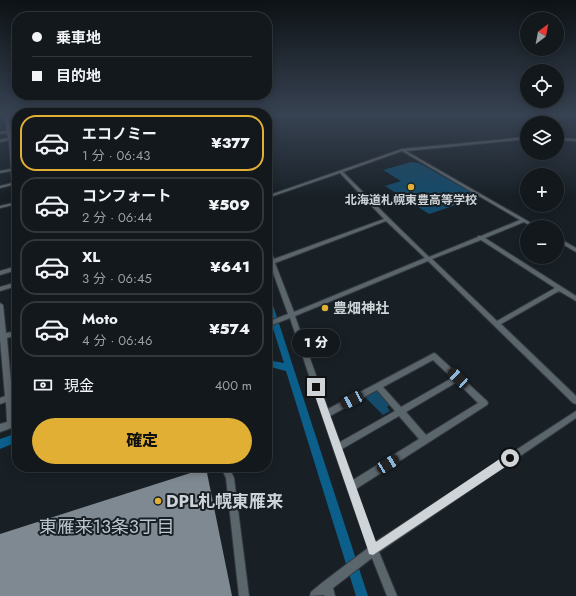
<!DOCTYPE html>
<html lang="ja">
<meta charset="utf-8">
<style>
:root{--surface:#12181c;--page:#1b2125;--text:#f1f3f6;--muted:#9ca0a3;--line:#31373b;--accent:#e1af34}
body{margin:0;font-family:Jost,"Noto Sans JP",sans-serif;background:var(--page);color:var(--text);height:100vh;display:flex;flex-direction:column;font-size:15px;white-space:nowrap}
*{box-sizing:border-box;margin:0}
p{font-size:13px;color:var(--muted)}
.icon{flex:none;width:22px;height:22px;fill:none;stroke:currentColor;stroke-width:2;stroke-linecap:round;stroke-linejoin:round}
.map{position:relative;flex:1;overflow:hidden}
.side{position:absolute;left:12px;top:108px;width:260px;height:364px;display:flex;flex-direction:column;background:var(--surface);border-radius:16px;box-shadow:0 2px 10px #0003,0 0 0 1px var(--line)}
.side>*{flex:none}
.banner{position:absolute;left:12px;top:12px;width:260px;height:88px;border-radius:16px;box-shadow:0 2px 10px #0003,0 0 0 1px var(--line);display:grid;align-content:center;height:88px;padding:0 20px;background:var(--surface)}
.needle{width:26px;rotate:32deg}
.controls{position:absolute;left:520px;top:12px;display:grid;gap:8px}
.controls a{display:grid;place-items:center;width:44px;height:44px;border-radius:50%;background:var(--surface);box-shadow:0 2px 10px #0003,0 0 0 1px var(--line);font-size:20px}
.end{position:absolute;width:18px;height:18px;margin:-9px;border:5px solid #ced4d8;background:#111;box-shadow:0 0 0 2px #111}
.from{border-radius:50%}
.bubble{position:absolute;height:28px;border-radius:14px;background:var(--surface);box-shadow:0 2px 10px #0003,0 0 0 1px var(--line);font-size:13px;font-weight:800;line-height:28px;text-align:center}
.car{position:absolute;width:12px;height:24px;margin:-12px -6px;border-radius:5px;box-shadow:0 0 3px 1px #0007;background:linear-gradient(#222 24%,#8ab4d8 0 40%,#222 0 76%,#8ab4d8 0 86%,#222 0)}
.banner b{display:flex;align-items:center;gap:14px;height:38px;font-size:15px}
.banner b+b{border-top:1px solid var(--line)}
.banner i{width:10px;height:10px;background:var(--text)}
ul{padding:7px 0 0;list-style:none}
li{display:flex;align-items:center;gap:12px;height:56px;margin:0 8px 6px;padding:0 12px;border:2px solid var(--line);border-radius:16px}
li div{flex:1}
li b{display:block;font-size:15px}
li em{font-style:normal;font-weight:800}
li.selected{border-color:var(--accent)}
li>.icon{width:36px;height:36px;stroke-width:1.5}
.pay{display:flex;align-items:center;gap:10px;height:44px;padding:0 20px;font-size:15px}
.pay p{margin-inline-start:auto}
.button{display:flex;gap:8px;margin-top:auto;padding:8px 20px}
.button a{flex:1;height:46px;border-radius:24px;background:var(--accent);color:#111;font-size:16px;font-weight:800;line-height:46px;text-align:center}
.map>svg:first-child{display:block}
</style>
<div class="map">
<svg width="576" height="596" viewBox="0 0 576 596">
<rect width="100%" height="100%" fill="#182026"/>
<!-- green -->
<g fill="#144a6a">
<polygon points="411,162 419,163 480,197 429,214 385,186 401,181 383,170"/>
<polygon points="376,389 391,404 387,407 390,411 383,415 364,396"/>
</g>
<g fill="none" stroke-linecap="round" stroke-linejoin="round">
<!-- river -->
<g fill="#0c5f8b" fill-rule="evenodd">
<polygon points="267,297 271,299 368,596 356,596 286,371 267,366 267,360 284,363 267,310"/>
<polygon points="17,433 17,442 0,449 0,439"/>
</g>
</g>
<!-- building -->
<polygon fill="#7f8991" points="206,468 232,596 0,596 0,534"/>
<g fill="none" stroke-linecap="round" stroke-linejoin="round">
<defs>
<g id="minor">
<polygon points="4,114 8,114 12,138 17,137 17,139 13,140 15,168 17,168 17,170 15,171 17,183 17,224 15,223 13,205 0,208 0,206 13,203 12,185 0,188 0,186 12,183 11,171 0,173 0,171 11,169 9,140 0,142 0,140 8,138 7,133 0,134 0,132 7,131"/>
<path d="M527 137V139L406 151 538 227H532L524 222 485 238 576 296V301L559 291 501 324 576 396V404L573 403 428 261 295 316 328 409 434 353 436 354 487 401 488 403 487 405 356 489 375 542 576 411V418L379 552 397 596H387L372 558 333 588 335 596H325L324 595 310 596 311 592 323 582 368 548 333 448 290 318 267 327V322L288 314 267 256V247L270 249 274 259 384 219 340 173 267 198V196L402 149ZM402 151 520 220 481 236H478V237L429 257 389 218 343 172ZM386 221 425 258 294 312 275 263ZM481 240 555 288 497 321 432 259ZM433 360 452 378 401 407 383 387ZM457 382 478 403 426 435 406 412ZM377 390 395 411 340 442 330 416ZM399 416 419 439 353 480 342 449Z"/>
<polygon points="557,138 576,139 576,141 557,140"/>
<polygon points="557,237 576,248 576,252 557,241"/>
<polygon points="17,266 17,270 0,275 0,271"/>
<polygon points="17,282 17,286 0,291 0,287"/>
<polygon points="0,303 3,305 6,333 17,331 17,335 7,338 12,394 17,393 17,399 13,400 15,419 17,418 17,426 0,432 0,424 7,422 6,402 0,404 0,398 5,396 0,339"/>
<polygon points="221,467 229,467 234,478 249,596 239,596 226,478"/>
</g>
</defs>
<!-- minor casing -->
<use href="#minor" stroke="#343a3f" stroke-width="2"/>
<!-- minor -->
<use href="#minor" fill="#5b656c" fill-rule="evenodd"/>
</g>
<!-- sky -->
<linearGradient id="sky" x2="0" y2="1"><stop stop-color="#0d1215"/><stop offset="0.58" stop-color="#374252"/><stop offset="1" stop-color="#374252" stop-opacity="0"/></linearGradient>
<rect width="576" height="198" fill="url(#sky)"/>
<!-- route -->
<polygon fill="#ced4d8" points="316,384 320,387 376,542 507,454 510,453 514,454 515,458 514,461 373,555 369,554 368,550 312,387"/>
<!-- markers -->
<g fill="#e1af34" stroke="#182026" stroke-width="1.5">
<circle cx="411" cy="187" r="4"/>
<circle cx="325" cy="308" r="4"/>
<circle cx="158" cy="501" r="4"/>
</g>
<g text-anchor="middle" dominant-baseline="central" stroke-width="4" stroke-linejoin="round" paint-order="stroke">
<!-- far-poi labels -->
<g font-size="12" font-weight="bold" fill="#ced4d8" stroke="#182026">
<text x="411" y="200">北海道札幌東豊高等学校</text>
</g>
<!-- poi labels -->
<g font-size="14" font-weight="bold" fill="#ced4d8" stroke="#182026" text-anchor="start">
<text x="333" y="308">豊畑神社</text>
</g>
<!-- near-poi labels -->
<g font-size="17" font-weight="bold" fill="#ced4d8" stroke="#182026" text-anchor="start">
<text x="166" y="501">DPL札幌東雁来</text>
</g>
<!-- near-neighbourhood labels -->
<g font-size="18" fill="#bac5ce" stroke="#182026">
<text x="107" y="527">東雁来13条3丁目</text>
</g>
</g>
</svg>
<div class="controls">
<a><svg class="needle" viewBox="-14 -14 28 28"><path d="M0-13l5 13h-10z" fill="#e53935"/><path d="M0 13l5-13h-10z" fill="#9ca0a3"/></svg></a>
<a><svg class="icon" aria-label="locate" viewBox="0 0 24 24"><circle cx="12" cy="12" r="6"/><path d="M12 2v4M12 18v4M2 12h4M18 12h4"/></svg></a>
<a><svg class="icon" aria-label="layers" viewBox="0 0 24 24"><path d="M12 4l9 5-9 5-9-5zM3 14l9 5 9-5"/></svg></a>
<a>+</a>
<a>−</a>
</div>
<i class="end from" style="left:510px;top:458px"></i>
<i class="end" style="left:316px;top:387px"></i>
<div class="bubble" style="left:292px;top:329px;width:48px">1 分</div>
<i class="car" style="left:458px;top:378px;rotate:313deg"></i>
<i class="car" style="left:352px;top:400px;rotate:242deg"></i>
<i class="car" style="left:388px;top:464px;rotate:58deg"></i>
<div class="banner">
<b><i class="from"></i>乗車地</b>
<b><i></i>目的地</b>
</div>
<section class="side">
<ul>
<li class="selected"><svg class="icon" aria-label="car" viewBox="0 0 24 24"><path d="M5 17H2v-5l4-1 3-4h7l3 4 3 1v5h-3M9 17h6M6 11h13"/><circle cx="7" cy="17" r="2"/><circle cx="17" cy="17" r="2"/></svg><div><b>エコノミー</b><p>1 分 · 06:43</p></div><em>¥377</em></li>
<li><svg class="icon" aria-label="car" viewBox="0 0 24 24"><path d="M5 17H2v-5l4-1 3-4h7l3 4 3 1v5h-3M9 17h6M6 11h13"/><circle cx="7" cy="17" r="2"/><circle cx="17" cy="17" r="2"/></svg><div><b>コンフォート</b><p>2 分 · 06:44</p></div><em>¥509</em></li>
<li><svg class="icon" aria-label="car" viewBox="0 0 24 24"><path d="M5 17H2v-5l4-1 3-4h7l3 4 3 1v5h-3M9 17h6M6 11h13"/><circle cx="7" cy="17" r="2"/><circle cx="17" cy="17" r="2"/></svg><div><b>XL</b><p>3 分 · 06:45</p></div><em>¥641</em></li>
<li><svg class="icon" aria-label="car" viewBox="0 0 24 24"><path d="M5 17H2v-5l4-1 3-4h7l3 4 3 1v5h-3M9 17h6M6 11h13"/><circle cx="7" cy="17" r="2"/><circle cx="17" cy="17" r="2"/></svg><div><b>Moto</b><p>4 分 · 06:46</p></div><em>¥574</em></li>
</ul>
<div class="pay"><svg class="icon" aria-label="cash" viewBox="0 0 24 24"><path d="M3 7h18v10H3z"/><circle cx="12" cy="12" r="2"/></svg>現金<p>400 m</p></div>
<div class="button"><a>確定</a></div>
</section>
</div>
